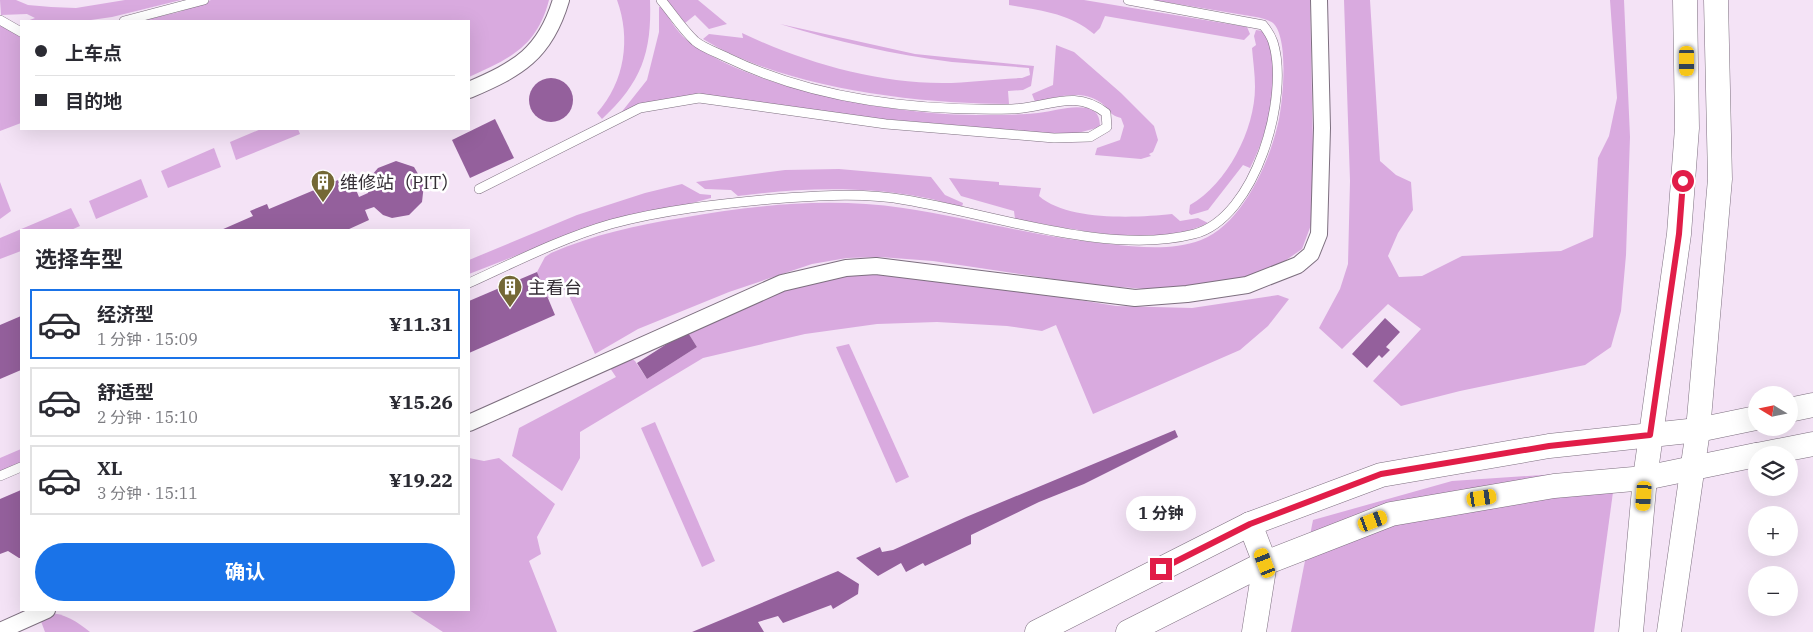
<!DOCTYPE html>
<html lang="zh">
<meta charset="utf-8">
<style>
:root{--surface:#fff;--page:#f7f7f7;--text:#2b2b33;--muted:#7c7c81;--line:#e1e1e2;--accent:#1a73e8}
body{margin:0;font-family:"IBM Plex Serif","Noto Sans SC",serif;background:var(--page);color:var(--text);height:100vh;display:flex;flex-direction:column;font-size:19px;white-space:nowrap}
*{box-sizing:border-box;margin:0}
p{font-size:16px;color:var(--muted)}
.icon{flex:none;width:28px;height:28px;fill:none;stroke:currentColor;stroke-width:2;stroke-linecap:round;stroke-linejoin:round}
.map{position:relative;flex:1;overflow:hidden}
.side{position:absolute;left:20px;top:229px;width:450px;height:382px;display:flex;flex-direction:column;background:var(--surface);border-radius:0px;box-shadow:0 5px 20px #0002}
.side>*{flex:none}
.top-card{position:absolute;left:20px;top:20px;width:450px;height:110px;border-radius:0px;box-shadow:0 5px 20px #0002;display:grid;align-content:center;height:110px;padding:0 15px;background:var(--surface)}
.needle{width:32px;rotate:280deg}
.controls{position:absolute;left:1748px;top:386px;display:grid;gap:10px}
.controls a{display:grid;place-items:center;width:50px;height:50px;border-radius:50%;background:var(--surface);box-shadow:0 5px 20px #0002;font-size:25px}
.end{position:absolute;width:22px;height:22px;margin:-11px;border:6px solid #e11d48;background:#fff;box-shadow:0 0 0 2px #fff}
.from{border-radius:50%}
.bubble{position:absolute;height:35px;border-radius:18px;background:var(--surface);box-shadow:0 5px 20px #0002;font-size:16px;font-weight:700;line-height:35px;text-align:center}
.car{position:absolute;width:15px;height:30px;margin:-15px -8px;border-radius:6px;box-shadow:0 0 4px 1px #0007;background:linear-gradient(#f5c518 24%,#345 0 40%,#f5c518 0 76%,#345 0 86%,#f5c518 0)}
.top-card b{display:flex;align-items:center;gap:18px;height:48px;font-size:19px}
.top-card b+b{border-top:1px solid var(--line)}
.top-card i{width:12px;height:12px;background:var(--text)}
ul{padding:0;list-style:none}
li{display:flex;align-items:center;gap:15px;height:70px;margin:0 10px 8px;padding:0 5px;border:2px solid var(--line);border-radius:0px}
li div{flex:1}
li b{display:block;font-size:19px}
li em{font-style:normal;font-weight:700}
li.current{border-color:var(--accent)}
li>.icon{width:45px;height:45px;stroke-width:1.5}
h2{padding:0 15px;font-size:22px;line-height:60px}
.button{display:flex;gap:10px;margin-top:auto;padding:10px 15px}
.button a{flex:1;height:58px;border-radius:30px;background:var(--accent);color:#fff;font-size:20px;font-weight:700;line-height:58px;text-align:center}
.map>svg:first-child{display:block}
</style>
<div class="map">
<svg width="1813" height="632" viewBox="0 0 1813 632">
<rect width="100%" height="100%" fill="#f4e3f6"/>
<!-- grass -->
<g fill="#d9aadf">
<polygon points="0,0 16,0 28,5 51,7 76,8 125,0 181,0 112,17 84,21 27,21 35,18 27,14 1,15"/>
<path d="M211 0H549C537 47 509 59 469 77V21H140L179 12Z"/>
<path d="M617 0H650C652 53 641 83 602 119L597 113C625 82 631 38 617 0Z"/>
<polygon points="667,0 698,0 727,24 709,29 695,15 685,23"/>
<path d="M1009 0H1084L1247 27 1250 34 1244 40 1105 16 1100 28 1094 34C1070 13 1039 10 1009 5Z"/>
<path d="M1153 0H1310L1313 149 1311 225 1302 249 1282 263 1254 276 1182 289H1145L1085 284 933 261 880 257 847 258 812 264 729 292 638 329 595 354 566 289 548 298 537 272 545 257 551 253C593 235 636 225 681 218 754 205 828 197 903 208 972 218 1039 238 1109 244 1139 247 1171 251 1201 240 1243 224 1271 159 1279 119 1283 98 1289 38 1273 23 1269 20 1261 18 1256 17Z"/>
<polygon points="1344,0 1370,0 1380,161 1396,175 1411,182 1413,210 1398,233 1388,256 1399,277 1422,276 1462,256 1561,251 1593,237 1598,158 1609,136 1617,98 1610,0 1624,0 1630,137 1626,255 1621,311 1611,347 1585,365 1460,391 1401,406 1373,381 1421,329 1388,304 1342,349 1319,328 1340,289 1348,264 1350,181"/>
<path d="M662 6C669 18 676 31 687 40 750 90 901 116 981 115 1000 115 1019 115 1038 113 1055 111 1070 105 1087 108 1097 110 1100 117 1100 127L1078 133 1060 134 883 119 709 95 620 114 647 80 659 32V7Z"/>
<polygon points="0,24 21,36 21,123 0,131"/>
<path d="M780 24 915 54 1034 66 1031 86 1023 90 1008 91 1009 104C916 104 783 88 703 39L709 34 743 38 742 33C803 62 874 83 942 83 969 83 995 79 1022 78L1030 75 1029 68C1004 66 978 64 952 62 895 55 835 41 780 24Z"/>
<path d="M1256 30 1263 31C1285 68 1269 132 1250 168L1243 165 1208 210 1191 215 1189 213 1190 205C1227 184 1255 130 1255 87 1255 74 1253 61 1252 48L1256 45 1254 36Z"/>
<path d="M1056 45 1074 52 1121 93 1154 126 1158 140 1153 152 1149 154 1151 156 1141 159 1095 155 1097 148 1120 140 1124 126 1121 118C1107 114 1110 109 1100 102 1081 89 1055 97 1035 102L1032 94 1053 85Z"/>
<polygon points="261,129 298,129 300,134 236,160 230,142"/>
<polygon points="214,148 221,167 168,188 161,171"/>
<path d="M839 169 931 177 945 195 963 203 962 207C948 204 935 199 921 197 861 186 798 188 738 196L731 190 705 189 696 182 785 170Z"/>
<path d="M949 178 999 182V185L1041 188 1039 196C1067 221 1136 218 1172 214L1180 221 1198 218 1208 223C1154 250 1073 228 1015 219L1014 211 961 196Z"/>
<polygon points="141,179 148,197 96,219 89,201"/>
<polygon points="0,182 11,211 0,219"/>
<polygon points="682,184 700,194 711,195 711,198 558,239 469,274 469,260 577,215 645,193"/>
<polygon points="71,208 80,226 71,230 21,230 21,251 0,259 0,238"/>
<path d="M860 275H889L1011 289 1116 306 1192 308 1278 295 1289 299 1268 326 1240 350 1093 414 1056 325 1042 331 1007 326 937 322 877 324 805 334 703 358 580 432V458L562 491 512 456 519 428 616 377 610 368 628 356 635 361 647 379 697 347 687 331C743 306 799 279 860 275Z"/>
<polygon points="849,344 909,477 896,483 836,347"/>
<polygon points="655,422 715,561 702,567 641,428"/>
<polygon points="21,449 21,465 0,474 0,458"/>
<polygon points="469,458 484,461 499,458 555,504 537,537 541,554 529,561 557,632 443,632 409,610 469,610"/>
<polygon points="1616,470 1594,632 1291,632 1313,520 1452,481"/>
<path d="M48 613C65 613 77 622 90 632H45L39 616Z"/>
</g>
<!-- building -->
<g fill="#94609c">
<circle cx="551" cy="100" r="22"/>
<polygon points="495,119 514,158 470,178 452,140"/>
<polygon points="396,161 414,167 424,184 422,202 409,215 392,218 383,215 374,207 365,210 369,220 347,230 221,230 253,216 250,211 267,204 269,209 350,175 359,197 368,193 372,175 378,168"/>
<polygon points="537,272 555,315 469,353 469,301"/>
<polygon points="21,316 21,370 0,379 0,325"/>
<polygon points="1385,318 1400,332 1386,347 1390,350 1382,358 1379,355 1367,368 1352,354"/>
<polygon points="687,331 697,347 647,379 637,363"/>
<polygon points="1175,430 1178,437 1084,484 1039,502 971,535 971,544 925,566 923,563 906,572 901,563 878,576 856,558 880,547 882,552 893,550 966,517"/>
<polygon points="21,490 21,558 19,558 8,551 0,554 0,499"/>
<polygon points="838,571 859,584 858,594 833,609 831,605 783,623 778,616 758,622 764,632 692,632"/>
</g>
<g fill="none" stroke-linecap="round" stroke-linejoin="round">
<defs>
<g id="lane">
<polyline points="0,20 21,32"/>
<polyline points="124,21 204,0"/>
<path d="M479 189 640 108 699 98 886 124 1054 138 1090 137 1107 127 1106 113C1074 88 1048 108 1012 109 917 111 815 100 728 58 718 53 703 48 695 41 682 29 672 13 661 0"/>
<path d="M469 283C515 262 562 238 611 224 663 210 718 204 772 199 817 196 862 192 906 200 992 214 1109 256 1194 234 1256 218 1290 96 1273 42 1271 36 1267 30 1263 25L1128 0"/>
<polyline points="0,476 21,467"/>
</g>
<g id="street">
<path d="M469 90C518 69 545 54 561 0"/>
<polyline points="469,423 782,283 846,268 876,266 1135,298 1187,294 1247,285 1298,265 1311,254 1319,234 1322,128 1319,0"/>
<polyline points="0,631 47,610"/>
</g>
<g id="secondary">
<polyline points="1789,410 1813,405"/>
<polyline points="1757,455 1813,444"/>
<polyline points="1250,524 1265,563 1254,632"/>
<polyline points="1037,632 1250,524 1381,475 1549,446 1698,430 1756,418"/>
<polyline points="1128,632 1265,563 1391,514 1554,486 1645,478 1756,455"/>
<polyline points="1631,632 1645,478 1679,234 1687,128 1685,0"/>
<polyline points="1669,632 1698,430 1720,179 1716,0"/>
</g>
</defs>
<!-- lane casing -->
<use href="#lane" stroke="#7d6f7f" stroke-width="10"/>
<!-- street casing -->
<use href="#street" stroke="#7d6f7f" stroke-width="18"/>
<!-- secondary casing -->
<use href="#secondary" stroke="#7d6f7f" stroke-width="25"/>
<!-- lane -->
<use href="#lane" stroke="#fff" stroke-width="9"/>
<!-- street -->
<use href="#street" stroke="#fff" stroke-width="16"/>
<!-- secondary -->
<use href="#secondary" stroke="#fff" stroke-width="24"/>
</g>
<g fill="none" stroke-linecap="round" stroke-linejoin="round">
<!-- route -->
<polyline stroke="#e11d48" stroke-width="6" points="1161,569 1250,524 1381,474 1549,446 1650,435 1679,234 1683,181"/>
</g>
<!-- icons -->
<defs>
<symbol id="building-pin" viewBox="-11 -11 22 30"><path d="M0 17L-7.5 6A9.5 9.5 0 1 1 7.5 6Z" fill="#746835" stroke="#fff"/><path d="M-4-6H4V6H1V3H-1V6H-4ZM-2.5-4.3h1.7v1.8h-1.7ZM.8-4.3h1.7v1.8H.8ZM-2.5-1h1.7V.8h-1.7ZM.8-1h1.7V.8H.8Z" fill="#fff"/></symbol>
</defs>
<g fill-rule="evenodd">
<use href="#building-pin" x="309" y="168" width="28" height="38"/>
<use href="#building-pin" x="496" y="273" width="28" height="38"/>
</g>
<g text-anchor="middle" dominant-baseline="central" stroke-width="5" stroke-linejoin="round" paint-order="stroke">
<!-- poi labels -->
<g font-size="18" fill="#342e35" stroke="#fff" text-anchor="start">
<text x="340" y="182">维修站（PIT）</text>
<text x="528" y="287">主看台</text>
</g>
</g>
</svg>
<div class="controls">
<a><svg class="needle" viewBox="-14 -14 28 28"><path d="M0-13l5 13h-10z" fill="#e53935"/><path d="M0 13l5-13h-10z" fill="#7c7c81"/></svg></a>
<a><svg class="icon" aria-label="layers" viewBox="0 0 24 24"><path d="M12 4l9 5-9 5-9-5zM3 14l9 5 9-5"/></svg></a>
<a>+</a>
<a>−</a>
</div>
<i class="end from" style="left:1683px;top:181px"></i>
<i class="end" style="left:1161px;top:569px"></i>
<div class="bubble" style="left:1126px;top:496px;width:70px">1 分钟</div>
<i class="car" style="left:1687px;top:61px;rotate:180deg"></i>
<i class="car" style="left:1644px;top:496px;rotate:184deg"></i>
<i class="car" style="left:1482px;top:498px;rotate:81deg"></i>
<i class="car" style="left:1373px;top:521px;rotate:69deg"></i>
<i class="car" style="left:1265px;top:563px;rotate:339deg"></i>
<div class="top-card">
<b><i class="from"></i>上车点</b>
<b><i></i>目的地</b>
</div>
<section class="side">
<h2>选择车型</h2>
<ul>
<li class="current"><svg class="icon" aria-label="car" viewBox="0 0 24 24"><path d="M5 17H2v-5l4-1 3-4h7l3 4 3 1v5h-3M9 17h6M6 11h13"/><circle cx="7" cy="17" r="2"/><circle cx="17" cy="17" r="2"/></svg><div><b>经济型</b><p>1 分钟 · 15:09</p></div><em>¥11.31</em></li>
<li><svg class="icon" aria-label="car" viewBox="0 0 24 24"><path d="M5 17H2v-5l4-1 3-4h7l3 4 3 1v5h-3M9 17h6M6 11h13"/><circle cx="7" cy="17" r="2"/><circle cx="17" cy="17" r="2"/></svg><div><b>舒适型</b><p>2 分钟 · 15:10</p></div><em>¥15.26</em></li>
<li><svg class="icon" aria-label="car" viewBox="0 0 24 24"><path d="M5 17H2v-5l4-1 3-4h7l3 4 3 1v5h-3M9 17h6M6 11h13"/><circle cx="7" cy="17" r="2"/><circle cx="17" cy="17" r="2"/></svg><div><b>XL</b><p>3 分钟 · 15:11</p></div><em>¥19.22</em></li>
</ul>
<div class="button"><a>确认</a></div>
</section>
</div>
